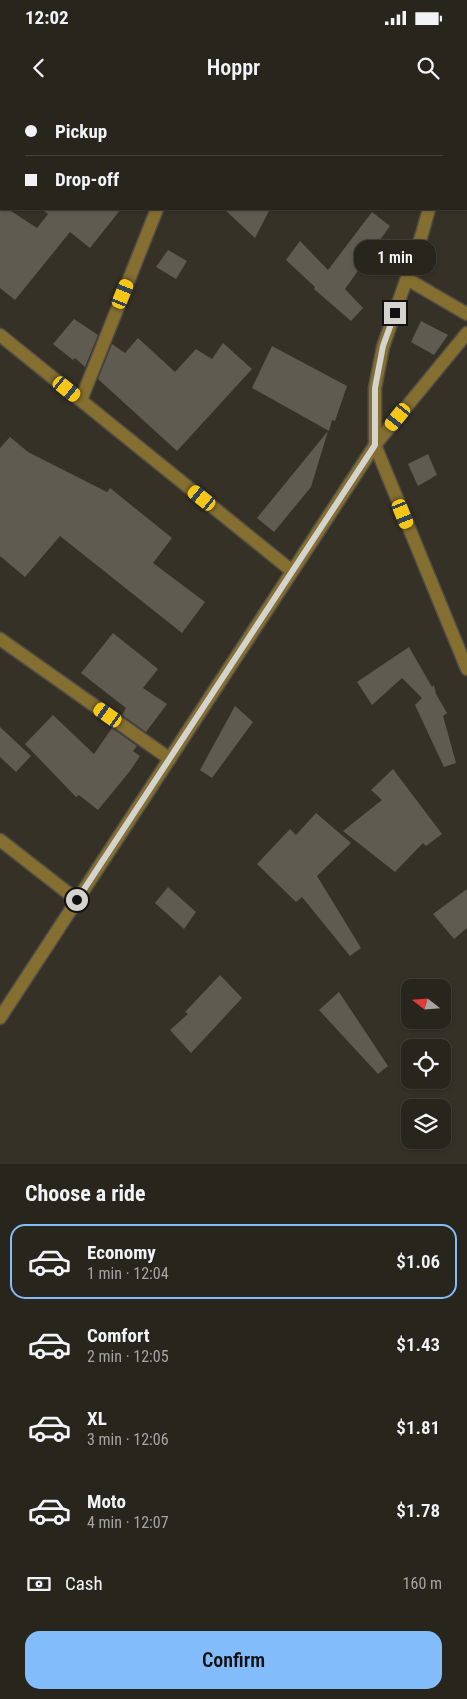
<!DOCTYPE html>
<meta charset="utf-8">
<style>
:root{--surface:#28251d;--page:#302d26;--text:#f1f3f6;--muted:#a5a5a4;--line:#44423b;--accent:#83bcfb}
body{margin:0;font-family:"Roboto Condensed",sans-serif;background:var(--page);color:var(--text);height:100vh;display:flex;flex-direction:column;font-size:19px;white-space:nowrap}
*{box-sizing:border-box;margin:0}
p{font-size:16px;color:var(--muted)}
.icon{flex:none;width:28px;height:28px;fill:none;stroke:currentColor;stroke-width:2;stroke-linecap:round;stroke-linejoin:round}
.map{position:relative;height:1064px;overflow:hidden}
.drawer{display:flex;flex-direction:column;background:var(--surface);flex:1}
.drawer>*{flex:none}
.guide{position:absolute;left:0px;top:0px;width:468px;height:110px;box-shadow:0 1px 4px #0004,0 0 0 1px var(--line);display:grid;align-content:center;height:110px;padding:0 25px;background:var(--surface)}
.needle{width:32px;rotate:287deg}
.tools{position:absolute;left:401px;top:879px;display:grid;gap:10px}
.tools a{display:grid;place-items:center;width:50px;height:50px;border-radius:10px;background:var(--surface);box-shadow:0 1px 4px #0004,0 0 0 1px var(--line);font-size:25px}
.end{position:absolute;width:22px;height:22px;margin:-11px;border:6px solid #d5d3cd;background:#111;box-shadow:0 0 0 2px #111}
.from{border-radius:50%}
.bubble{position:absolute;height:35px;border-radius:15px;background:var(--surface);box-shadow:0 1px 4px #0004,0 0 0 1px var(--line);font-size:16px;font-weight:600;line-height:35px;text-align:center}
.car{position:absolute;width:15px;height:30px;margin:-15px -8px;border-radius:6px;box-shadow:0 0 4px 1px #0007;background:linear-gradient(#f5c518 24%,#345 0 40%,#f5c518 0 76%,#345 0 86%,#f5c518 0)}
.guide b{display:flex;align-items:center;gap:18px;height:48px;font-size:19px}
.guide b+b{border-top:1px solid var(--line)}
.guide i{width:12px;height:12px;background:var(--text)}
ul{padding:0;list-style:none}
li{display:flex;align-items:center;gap:15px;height:75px;margin:0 10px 8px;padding:0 15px;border:2px solid transparent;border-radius:15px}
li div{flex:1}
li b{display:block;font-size:19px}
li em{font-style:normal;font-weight:600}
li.selected{border-color:var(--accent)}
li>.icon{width:45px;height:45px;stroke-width:1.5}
h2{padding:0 25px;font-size:22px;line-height:60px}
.pay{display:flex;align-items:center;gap:12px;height:55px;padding:0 25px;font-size:19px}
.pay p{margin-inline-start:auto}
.cta{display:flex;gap:10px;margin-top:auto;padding:10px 25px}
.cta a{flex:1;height:58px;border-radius:15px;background:var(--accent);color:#111;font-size:20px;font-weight:600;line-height:58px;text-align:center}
.status{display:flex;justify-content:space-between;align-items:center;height:35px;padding:0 25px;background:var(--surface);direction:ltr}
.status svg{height:14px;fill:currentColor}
header{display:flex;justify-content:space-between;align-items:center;height:65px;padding:0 25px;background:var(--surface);font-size:22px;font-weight:600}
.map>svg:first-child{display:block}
</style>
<div class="status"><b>12:02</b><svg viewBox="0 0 49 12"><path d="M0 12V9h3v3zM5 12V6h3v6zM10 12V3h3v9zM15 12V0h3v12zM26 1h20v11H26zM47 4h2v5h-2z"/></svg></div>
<header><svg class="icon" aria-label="back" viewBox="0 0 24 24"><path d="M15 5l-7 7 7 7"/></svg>Hoppr<svg class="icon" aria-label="search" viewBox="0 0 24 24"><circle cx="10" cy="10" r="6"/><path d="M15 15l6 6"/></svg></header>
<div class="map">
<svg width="467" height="1064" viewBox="0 0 467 1064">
<rect width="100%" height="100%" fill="#353127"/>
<!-- building -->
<g fill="#5f5b50">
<polygon points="0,103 1,109 8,109 37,128 48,114 41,109 121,109 90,148 70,132 15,200 0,188"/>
<polygon points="224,109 270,109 255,138"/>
<polygon points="372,112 390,126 345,189 363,208 351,221 314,189 315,187 286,160 300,141 328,170"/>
<polygon points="168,150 187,161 176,179 156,167"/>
<polygon points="74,219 98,235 85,267 75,258 73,260 53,244"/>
<polygon points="421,221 448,235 434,255 411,242"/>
<polygon points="138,238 175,272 196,249 212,259 223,243 252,269 177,351 98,279 112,244 125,253"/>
<polygon points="272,246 347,286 335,321 332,320 329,331 252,288"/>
<polygon points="328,331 311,387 274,432 257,418"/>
<polygon points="10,337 28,352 107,392 110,388 172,438 153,463 205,502 182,533 60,436 25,477 0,456 0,348"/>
<polygon points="428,354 437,375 418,386 408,364"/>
<polygon points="113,533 158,569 143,588 167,604 146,632 122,615 126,608 81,573"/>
<polygon points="409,547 432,587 434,585 436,594 447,613 443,616 456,663 444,667 415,605 422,598 402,578 372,605 357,582"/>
<polygon points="235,606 253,622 212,678 200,670"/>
<polygon points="53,615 94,654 112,628 137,646 133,651 140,656 130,671 98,710 79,695 76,697 25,644"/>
<polygon points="0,627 31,656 16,672 0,657"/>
<polygon points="393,669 442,734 426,746 423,743 395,772 343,731 382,700 371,690"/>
<polygon points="316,713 351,743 317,776 361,848 350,856 302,797 296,802 257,764 290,729 296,735"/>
<polygon points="168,787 196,812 184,829 155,803"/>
<polygon points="467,789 467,828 454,839 433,814"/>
<polygon points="220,875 242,898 191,953 170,930 188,914 185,912"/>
<polygon points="339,892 388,966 378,974 319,910"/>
</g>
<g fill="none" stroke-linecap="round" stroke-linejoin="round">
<defs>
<g id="minor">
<polyline points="206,1 207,0"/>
<polyline points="448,1 448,0"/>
<polyline points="429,109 422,134 383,247 375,288 375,345 467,569"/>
<polyline points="407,179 467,214"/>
<polyline points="0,235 292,471"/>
<polyline points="81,300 157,109"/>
<polyline points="0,539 170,659"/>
<polyline points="0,740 77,800"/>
<polyline points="0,918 375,345 467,233"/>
</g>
</defs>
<!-- minor casing -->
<use href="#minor" stroke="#524e45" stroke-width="15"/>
<!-- minor -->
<use href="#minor" stroke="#846f31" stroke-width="12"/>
</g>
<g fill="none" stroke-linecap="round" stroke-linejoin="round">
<!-- route -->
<polyline stroke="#d5d3cd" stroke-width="6" points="77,800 375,345 375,288 383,246 395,213"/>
</g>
</svg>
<div class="tools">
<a><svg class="needle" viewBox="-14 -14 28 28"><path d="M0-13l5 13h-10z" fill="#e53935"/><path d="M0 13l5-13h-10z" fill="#a5a5a4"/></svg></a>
<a><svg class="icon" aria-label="locate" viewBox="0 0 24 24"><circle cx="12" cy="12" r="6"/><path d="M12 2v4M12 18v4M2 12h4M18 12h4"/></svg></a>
<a><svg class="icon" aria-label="layers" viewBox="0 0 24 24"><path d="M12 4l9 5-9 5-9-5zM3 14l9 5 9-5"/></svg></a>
</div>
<i class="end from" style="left:77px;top:800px"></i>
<i class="end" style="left:395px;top:213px"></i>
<div class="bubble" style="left:354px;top:140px;width:82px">1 min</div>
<i class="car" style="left:123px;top:194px;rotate:22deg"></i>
<i class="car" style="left:67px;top:289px;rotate:129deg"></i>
<i class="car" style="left:398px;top:317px;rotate:219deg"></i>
<i class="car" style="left:202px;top:398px;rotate:309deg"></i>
<i class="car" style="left:403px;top:414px;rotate:158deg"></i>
<i class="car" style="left:108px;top:615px;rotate:305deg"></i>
<div class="guide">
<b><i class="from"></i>Pickup</b>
<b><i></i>Drop-off</b>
</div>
</div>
<section class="drawer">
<h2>Choose a ride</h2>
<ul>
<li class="selected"><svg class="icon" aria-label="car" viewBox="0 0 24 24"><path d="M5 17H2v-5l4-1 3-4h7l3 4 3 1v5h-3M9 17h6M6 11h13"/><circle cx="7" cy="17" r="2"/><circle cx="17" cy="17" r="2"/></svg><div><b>Economy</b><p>1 min · 12:04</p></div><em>$1.06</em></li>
<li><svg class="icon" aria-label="car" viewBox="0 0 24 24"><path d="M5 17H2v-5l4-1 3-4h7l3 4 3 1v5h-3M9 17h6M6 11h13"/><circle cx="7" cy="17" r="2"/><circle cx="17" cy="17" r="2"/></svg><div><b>Comfort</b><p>2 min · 12:05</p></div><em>$1.43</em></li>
<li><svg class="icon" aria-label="car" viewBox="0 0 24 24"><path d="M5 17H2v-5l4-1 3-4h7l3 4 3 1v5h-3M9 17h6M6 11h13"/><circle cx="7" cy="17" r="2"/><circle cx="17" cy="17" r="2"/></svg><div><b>XL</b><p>3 min · 12:06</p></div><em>$1.81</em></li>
<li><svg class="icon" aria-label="car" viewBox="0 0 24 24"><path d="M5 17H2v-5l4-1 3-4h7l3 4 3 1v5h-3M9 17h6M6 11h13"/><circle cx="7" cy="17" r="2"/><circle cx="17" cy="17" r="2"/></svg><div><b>Moto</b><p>4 min · 12:07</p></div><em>$1.78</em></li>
</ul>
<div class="pay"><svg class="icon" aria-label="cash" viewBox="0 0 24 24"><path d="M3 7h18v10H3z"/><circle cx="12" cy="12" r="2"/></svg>Cash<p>160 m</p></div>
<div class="cta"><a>Confirm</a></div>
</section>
